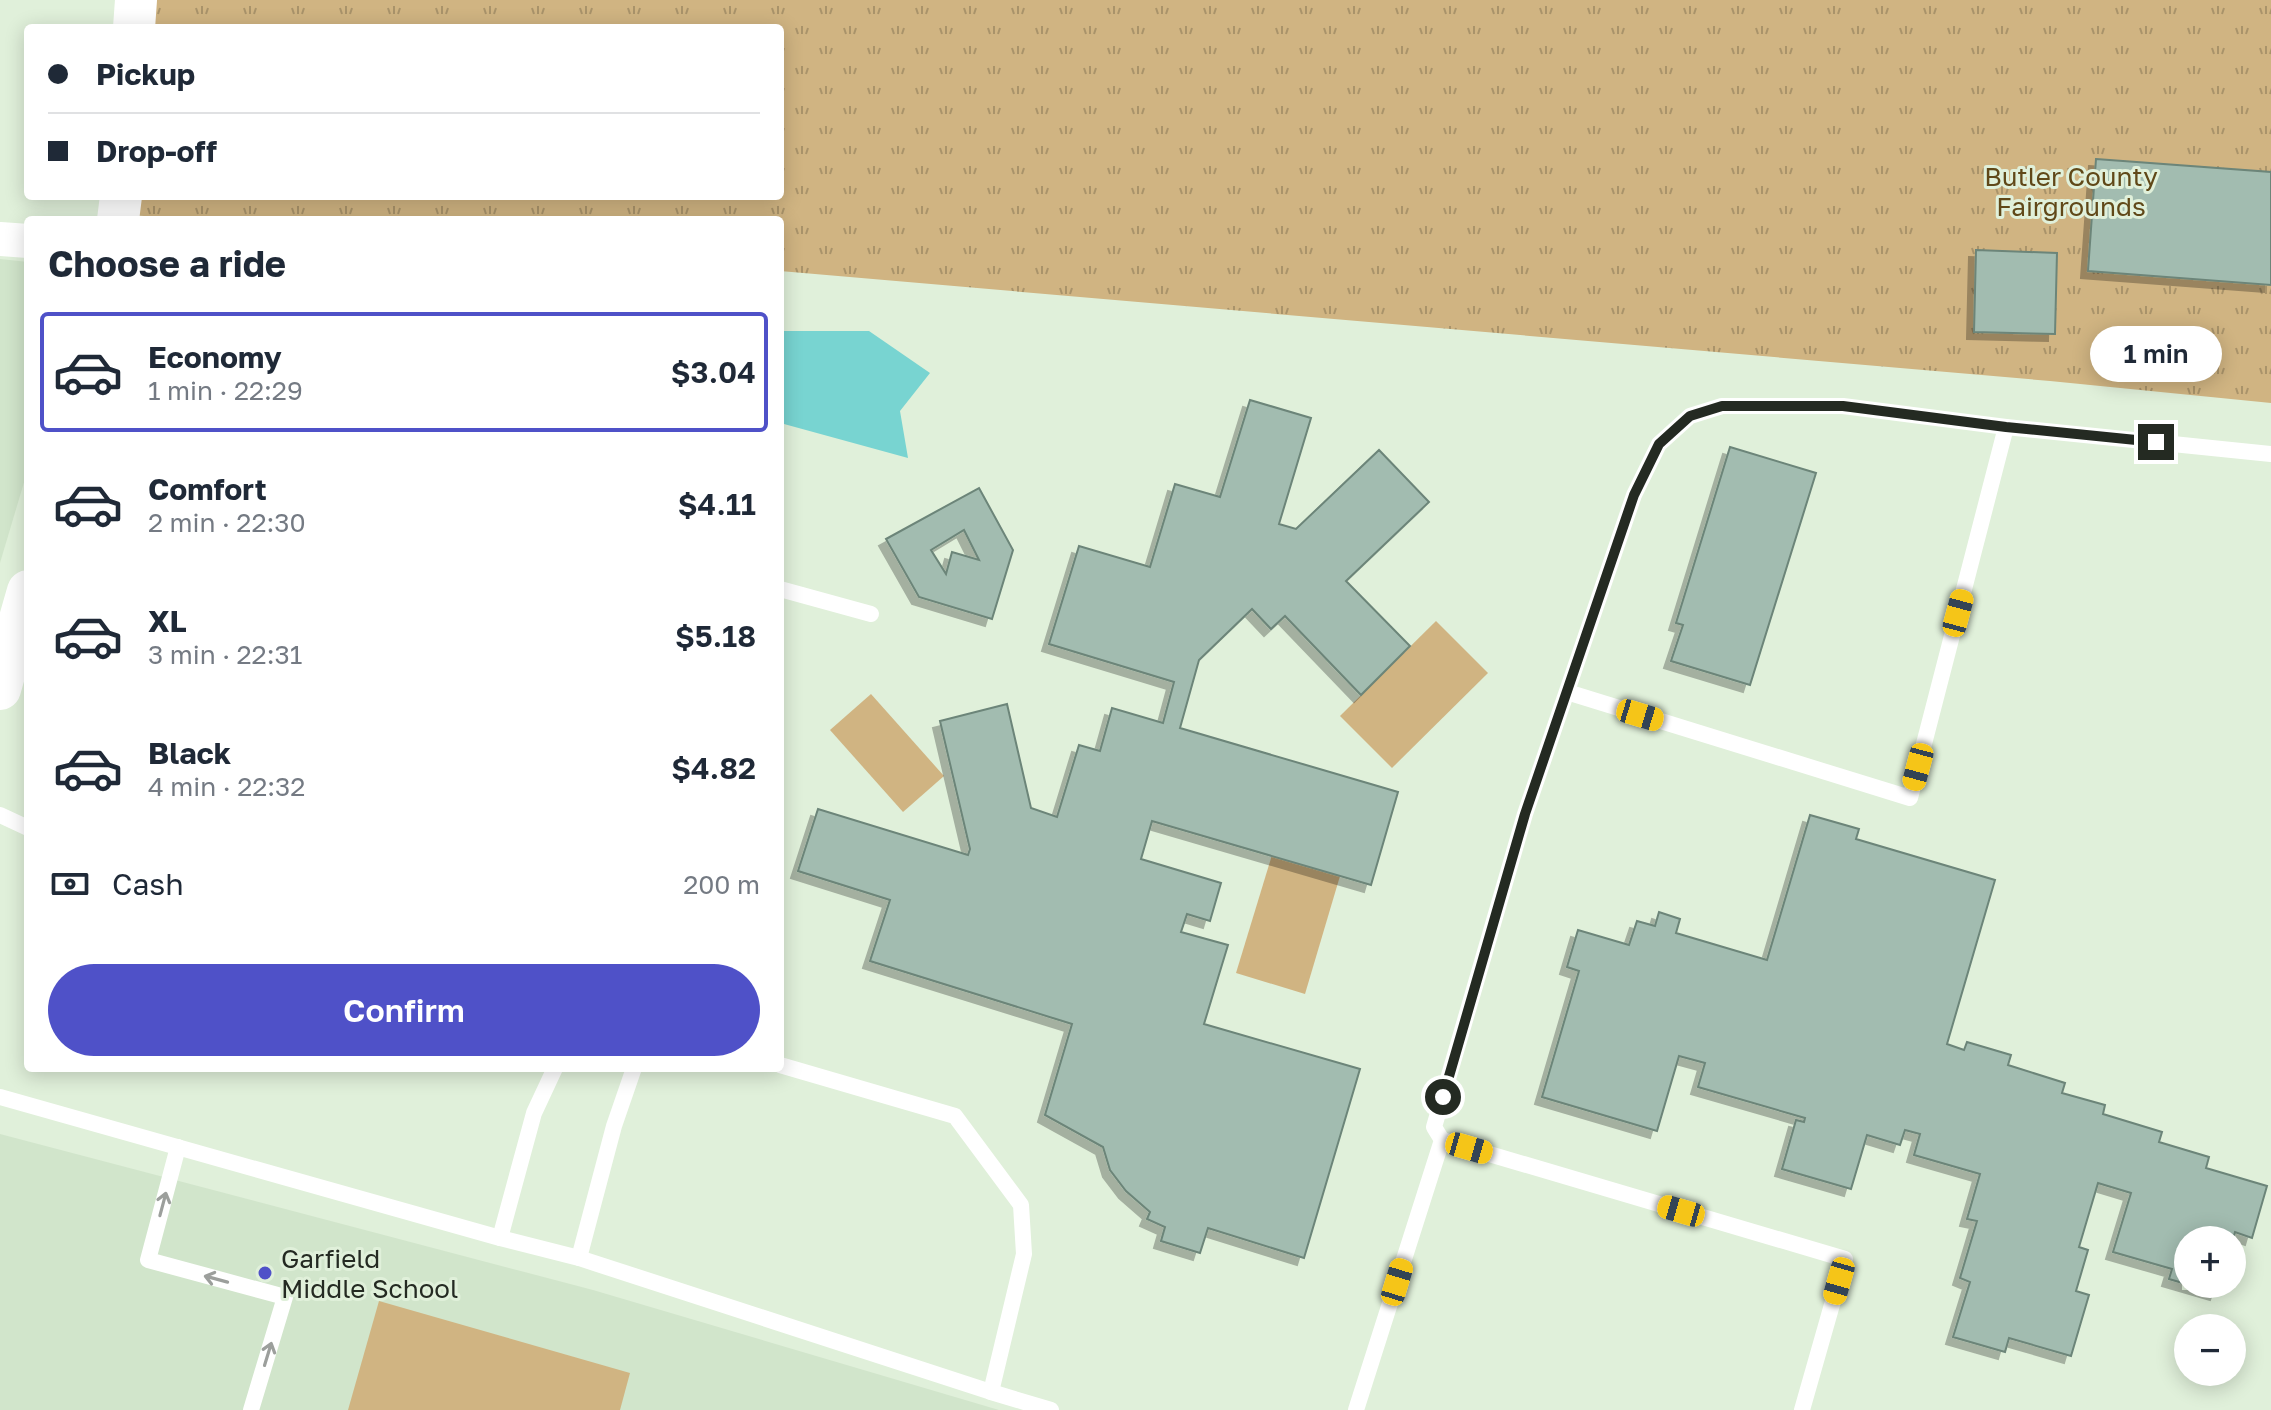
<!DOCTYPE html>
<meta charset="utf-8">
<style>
:root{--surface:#fff;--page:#f2f2f3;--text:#1f2937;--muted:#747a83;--line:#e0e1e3;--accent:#4f51c8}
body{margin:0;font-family:"Golos Text",sans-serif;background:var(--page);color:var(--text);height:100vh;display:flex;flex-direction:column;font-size:30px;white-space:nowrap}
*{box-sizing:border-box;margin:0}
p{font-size:26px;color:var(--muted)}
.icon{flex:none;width:44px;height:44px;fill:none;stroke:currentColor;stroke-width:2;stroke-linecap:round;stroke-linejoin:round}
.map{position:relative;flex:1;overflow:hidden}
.panel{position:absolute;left:24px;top:216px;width:760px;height:856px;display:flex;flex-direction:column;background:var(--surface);border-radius:8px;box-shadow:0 4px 20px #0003}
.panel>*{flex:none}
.hud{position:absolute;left:24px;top:24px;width:760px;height:176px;border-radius:8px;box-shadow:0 4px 20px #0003;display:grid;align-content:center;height:176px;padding:0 24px;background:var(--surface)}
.buttons{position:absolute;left:2174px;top:1226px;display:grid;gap:16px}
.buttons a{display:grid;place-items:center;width:72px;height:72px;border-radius:50%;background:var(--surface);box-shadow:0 4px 20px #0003;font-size:40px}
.end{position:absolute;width:36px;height:36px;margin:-18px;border:10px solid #242a22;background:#fff;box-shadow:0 0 0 4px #fff}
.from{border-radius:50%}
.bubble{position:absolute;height:56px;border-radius:28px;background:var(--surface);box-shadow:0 4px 20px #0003;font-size:26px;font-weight:600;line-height:56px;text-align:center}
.car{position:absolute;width:24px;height:48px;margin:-24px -12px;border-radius:10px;box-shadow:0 0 6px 2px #0007;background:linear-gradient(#f5c518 24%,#345 0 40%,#f5c518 0 76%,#345 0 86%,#f5c518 0)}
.hud b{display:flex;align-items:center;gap:28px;height:76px;font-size:30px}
.hud b+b{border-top:2px solid var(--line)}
.hud i{width:20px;height:20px;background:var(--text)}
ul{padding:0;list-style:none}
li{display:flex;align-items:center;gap:24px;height:120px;margin:0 16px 12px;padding:0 8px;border:4px solid transparent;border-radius:8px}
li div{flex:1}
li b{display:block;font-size:30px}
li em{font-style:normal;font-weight:600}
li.active{border-color:var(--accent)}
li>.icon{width:72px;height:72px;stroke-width:1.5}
h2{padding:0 24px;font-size:36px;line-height:96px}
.pay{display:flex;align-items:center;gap:20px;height:88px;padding:0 24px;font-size:30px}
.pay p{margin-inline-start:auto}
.primary-button{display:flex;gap:16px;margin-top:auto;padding:16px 24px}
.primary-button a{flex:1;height:92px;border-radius:48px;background:var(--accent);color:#fff;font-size:32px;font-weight:600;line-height:92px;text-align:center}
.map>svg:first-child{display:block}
</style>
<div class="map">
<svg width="2271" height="1410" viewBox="0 0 2271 1410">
<defs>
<pattern id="park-tufts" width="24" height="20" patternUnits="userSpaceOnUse" patternTransform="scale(2)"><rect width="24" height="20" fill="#d0b482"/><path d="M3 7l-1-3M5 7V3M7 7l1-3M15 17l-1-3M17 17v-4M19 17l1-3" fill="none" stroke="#a9936a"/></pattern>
<filter id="shadow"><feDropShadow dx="-7" dy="7" stdDeviation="0" flood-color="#0004"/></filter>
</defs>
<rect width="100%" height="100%" fill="#e0f0da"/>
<!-- built -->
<g fill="#d1e5cb">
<polygon points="0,259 28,262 28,469 0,563"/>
<polygon points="0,1134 593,1290 999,1410 0,1410"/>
</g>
<!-- green -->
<g fill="#d0b482">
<polygon points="1436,621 1488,673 1392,768 1340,716"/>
<polygon points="871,694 944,776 903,812 830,730"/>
<polygon points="1272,855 1340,876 1305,994 1236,973"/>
<polygon points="379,1301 630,1373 620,1410 348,1410"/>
</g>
<!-- park -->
<polygon fill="url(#park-tufts)" points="136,0 2271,0 2271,403 2050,381 780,271 780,220 193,220 119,214 121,196 780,196 780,28 134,28"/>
<!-- water -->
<polygon fill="#78d4d1" points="784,331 869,331 930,373 900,411 908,458 784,424 780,417 780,339"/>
<!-- building -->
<g fill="#a2bcb0" stroke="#6c8579" stroke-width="2" fill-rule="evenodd" filter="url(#shadow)">
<polygon points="2096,159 2271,172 2271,285 2088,271"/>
<polygon points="1976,250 2057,253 2055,334 1974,332"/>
<polygon points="1250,400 1311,418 1279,524 1296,529 1379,450 1429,502 1346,581 1410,646 1361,695 1285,616 1271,629 1252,609 1199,660 1180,728 1398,792 1371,885 1152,821 1141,859 1221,883 1210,921 1187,914 1181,932 1228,945 1204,1024 1360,1069 1304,1258 1208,1228 1200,1253 1161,1241 1165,1227 1147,1219 1150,1212 1126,1191 1110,1170 1103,1147 1045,1115 1072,1024 870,961 890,900 798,871 818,809 968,855 970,849 940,721 1007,704 1031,808 1057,817 1079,745 1100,751 1112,708 1163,723 1174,682 1049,644 1079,546 1150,567 1175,484 1220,497"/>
<polygon points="1730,447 1816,473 1750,685 1671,661 1683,625 1676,623"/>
<path d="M979 488 1013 550 992 619 919 597 886 539ZM964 530 979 560 952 552 946 574 931 550Z"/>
<polygon points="1810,815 1859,829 1856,839 1995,880 1947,1044 1964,1050 1967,1042 2011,1055 2008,1065 2065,1083 2062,1093 2105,1105 2103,1114 2162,1132 2159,1142 2209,1157 2206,1168 2267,1186 2252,1238 2235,1232 2232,1243 2232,1240 2188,1240 2188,1284 2220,1284 2217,1293 2169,1279 2172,1269 2113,1252 2131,1193 2098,1183 2079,1247 2088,1250 2076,1291 2089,1295 2071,1356 2009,1338 2005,1352 1953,1337 1970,1282 1960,1278 1977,1221 1967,1219 1980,1174 1914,1155 1920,1134 1905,1130 1900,1145 1867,1135 1851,1189 1782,1169 1796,1120 1804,1122 1805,1118 1698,1087 1705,1063 1679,1056 1657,1131 1542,1097 1579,971 1567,967 1578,930 1629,945 1637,921 1655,926 1659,912 1680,919 1676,933 1767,960"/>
</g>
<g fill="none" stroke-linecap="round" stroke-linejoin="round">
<!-- service -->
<g stroke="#fff" stroke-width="16">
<polyline points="780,589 871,614"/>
<polyline points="1567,692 1910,798 2006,427"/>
<polyline points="0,815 28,828"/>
<polyline points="780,1065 955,1116 1021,1205 1024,1254 991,1392"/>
<polyline points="0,1097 500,1238 579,1258 991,1392 1051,1410"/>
<polyline points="1442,1140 1845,1259 1802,1410"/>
<polyline points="178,1147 148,1260 285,1297 251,1410"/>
<polyline points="500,1238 534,1113 555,1068"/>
<polyline points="579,1258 614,1126 634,1068"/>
<polyline points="1356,1410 1442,1140 1434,1127 1525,814 1634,495 1659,444 1690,416 1722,406 1843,406 2006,427 2271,454"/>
</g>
<!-- minor -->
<polyline stroke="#fff" stroke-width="34" points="0,239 28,241"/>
<!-- tertiary -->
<g stroke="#fff" stroke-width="42">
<polyline points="134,28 136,0"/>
<polyline points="118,220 121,196"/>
<polyline points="0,689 28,591"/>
</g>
</g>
<!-- one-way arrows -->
<defs><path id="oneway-shaft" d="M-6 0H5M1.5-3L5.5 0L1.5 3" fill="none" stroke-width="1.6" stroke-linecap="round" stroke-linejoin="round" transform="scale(2)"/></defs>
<g stroke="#9c9f9c">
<use href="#oneway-shaft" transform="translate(163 1204) rotate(-75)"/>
<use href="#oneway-shaft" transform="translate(216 1279) rotate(-165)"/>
<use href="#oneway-shaft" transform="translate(268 1354) rotate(-73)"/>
</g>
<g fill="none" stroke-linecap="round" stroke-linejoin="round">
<!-- route -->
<polyline stroke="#242a22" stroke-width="10" points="1443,1097 1525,814 1634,495 1659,444 1690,416 1722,406 1843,406 2006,427 2156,442"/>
</g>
<!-- markers -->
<circle fill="#4f51c8" stroke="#e0f0da" stroke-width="3" cx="265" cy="1273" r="8"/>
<g text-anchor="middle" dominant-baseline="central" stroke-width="6" stroke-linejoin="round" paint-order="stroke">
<!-- park labels -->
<g font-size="26" fill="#604818" stroke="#e0f0da">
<text x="2071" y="176">Butler County<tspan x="2071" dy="30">Fairgrounds</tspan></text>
</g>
<!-- poi labels -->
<g font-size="26" fill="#242a22" stroke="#e0f0da" text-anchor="start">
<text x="281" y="1258">Garfield<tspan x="281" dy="30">Middle School</tspan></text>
</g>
</g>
</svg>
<div class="buttons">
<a>+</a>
<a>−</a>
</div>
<i class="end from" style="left:1443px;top:1097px"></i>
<i class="end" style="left:2156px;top:442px"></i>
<div class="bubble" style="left:2090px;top:326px;width:132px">1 min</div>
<i class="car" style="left:1958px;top:613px;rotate:15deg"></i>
<i class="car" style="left:1640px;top:715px;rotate:107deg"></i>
<i class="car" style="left:1918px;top:767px;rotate:195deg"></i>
<i class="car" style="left:1469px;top:1148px;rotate:106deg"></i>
<i class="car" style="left:1681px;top:1211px;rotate:286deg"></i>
<i class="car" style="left:1839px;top:1281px;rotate:196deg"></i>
<i class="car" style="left:1397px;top:1282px;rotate:17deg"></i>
<div class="hud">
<b><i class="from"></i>Pickup</b>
<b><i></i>Drop-off</b>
</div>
<section class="panel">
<h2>Choose a ride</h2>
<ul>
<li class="active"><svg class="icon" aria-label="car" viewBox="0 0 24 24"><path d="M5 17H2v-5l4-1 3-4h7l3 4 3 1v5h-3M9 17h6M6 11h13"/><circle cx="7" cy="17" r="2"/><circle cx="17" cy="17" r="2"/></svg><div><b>Economy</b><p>1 min · 22:29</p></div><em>$3.04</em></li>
<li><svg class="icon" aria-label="car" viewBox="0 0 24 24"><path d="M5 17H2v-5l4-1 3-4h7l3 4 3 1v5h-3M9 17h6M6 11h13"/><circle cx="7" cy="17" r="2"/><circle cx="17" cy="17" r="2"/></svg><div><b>Comfort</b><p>2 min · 22:30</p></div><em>$4.11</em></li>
<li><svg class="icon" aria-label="car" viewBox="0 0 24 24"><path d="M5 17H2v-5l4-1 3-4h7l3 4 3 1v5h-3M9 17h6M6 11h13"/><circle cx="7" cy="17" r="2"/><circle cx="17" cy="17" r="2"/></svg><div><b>XL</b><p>3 min · 22:31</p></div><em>$5.18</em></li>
<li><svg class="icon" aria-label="car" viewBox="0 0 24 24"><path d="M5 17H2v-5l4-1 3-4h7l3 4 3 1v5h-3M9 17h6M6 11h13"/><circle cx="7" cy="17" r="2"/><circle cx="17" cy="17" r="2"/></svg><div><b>Black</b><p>4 min · 22:32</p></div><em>$4.82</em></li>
</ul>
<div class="pay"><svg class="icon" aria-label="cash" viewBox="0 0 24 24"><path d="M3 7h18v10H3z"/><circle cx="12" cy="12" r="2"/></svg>Cash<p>200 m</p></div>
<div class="primary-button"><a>Confirm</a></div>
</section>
</div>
